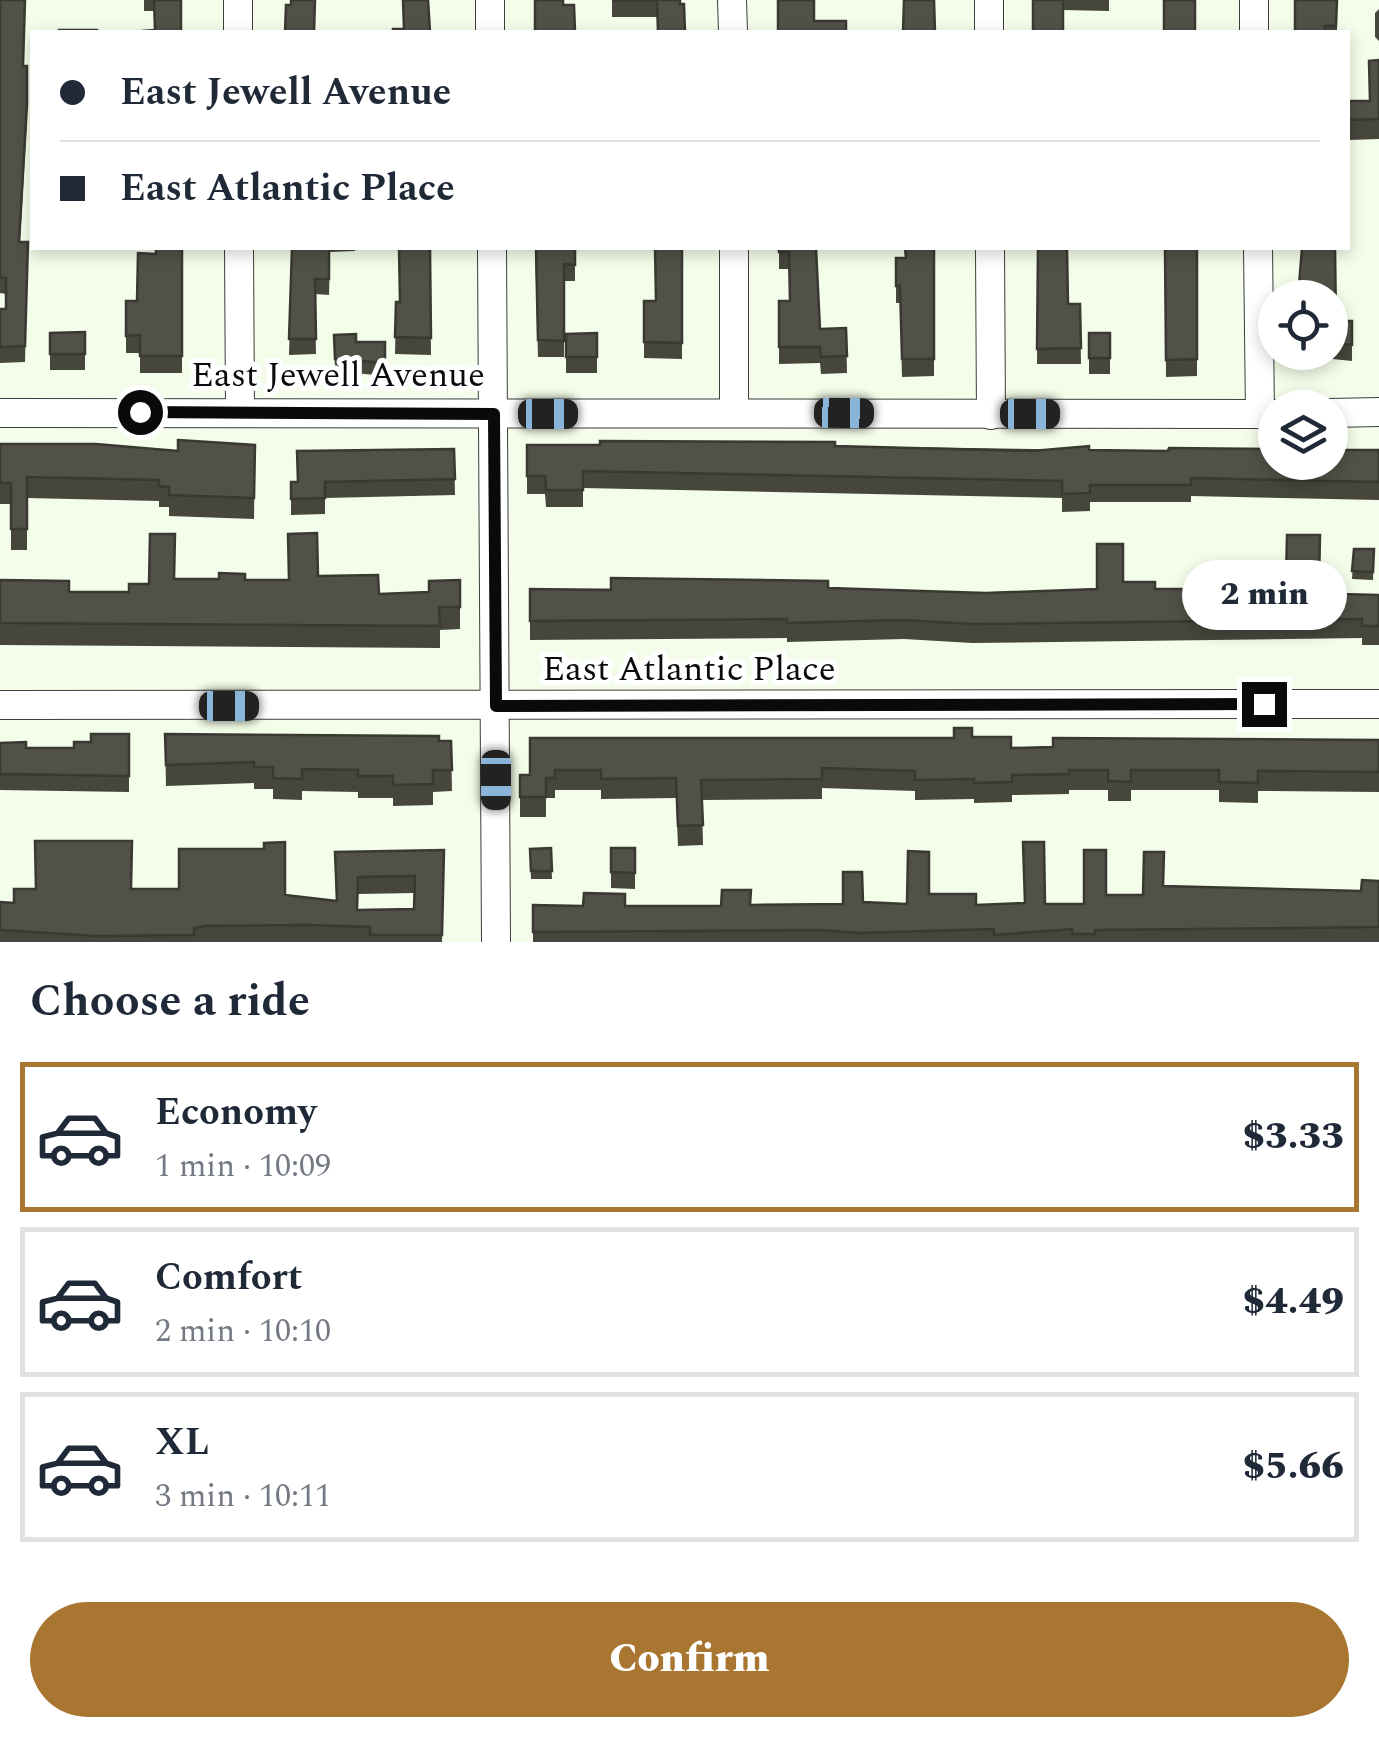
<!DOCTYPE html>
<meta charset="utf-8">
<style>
:root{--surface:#fff;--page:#f2f2f3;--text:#1f2937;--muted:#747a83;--line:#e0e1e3;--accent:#a97632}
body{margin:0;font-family:Spectral,serif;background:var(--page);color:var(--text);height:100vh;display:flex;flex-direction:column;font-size:38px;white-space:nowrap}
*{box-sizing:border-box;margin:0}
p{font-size:32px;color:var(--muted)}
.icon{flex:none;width:55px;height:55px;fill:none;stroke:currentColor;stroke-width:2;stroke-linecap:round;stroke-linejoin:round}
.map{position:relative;height:942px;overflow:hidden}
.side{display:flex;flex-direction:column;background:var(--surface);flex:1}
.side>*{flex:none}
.guide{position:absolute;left:30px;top:30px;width:1320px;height:220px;border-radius:0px;box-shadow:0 5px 15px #0003;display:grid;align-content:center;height:220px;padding:0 30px;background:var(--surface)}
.controls{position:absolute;left:1258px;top:280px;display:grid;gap:20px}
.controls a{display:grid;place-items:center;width:90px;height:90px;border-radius:50%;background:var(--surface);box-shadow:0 5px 15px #0003;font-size:50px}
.end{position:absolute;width:45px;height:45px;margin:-22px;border:12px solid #0a0a0a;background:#fff;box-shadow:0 0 0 5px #fff}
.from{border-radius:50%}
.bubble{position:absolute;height:70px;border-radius:35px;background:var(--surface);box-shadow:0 5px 15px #0003;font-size:32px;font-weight:800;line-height:70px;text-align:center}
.car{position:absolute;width:30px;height:60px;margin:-30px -15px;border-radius:12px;box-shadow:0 0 8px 2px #0007;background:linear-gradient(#222 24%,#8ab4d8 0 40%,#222 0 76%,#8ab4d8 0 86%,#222 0)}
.guide b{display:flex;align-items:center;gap:35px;height:95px;font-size:38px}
.guide b+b{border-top:2px solid var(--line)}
.guide i{width:25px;height:25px;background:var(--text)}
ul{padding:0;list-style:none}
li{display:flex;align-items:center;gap:30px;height:150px;margin:0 20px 15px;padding:0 10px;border:5px solid var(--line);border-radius:0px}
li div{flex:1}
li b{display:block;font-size:38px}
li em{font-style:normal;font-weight:800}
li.active{border-color:var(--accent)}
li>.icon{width:90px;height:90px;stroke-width:1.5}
h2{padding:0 30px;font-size:45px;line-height:120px}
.primary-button{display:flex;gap:20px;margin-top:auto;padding:20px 30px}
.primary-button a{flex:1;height:115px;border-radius:60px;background:var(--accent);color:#fff;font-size:40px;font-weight:800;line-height:115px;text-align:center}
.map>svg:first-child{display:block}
</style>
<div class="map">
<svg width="1379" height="942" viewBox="0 0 1379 942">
<rect width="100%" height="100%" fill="#f4fde9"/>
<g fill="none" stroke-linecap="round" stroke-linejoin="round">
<defs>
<g id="minor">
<polyline points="238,0 238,32"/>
<polyline points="490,0 490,32"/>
<polyline points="732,0 733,32"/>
<polyline points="989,0 989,32"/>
<polyline points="1254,0 1254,32"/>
<polyline points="239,248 240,410"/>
<polyline points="492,248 496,942"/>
<polyline points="734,248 734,412"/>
<polyline points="990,248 991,415"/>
<polyline points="1258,248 1260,414"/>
<polyline points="0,413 1275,414"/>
<polyline points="1330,413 1379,412"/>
<polyline points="0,705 1379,704"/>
</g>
</defs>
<!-- minor casing -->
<use href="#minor" stroke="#3d3d3d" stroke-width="30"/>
<!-- minor -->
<use href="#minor" stroke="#fff" stroke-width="28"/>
</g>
<!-- wall -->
<g fill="#46463d" fill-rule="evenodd">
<polygon points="0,0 24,66 27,66 27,120 20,242 28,242 25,362 0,363 0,309 6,309 6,294 0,293"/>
<polygon points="144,0 181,0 155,30 154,11 144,11"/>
<polygon points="612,0 680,0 657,17 612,17"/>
<polygon points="1033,0 1109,0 1109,11 1063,10"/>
<polygon points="1337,0 1337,32 1295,32"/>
<polygon points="1379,9 1379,41 1375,37 1375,13"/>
<polygon points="1379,60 1379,139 1348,140 1348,101 1369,101"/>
<polygon points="182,248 182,373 140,373 140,353 126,353 126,301 137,301 156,254"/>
<polygon points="292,248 355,248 355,251 330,252 329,295 315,294 316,354 289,355"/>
<polygon points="392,248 430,248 431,355 395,354 396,302 400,302 398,250 392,250"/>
<polygon points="535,248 575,248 575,281 564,281 564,357 538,357"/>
<polygon points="682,248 682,359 644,358 644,301 656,301"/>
<polygon points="779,248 816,248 820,329 846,328 847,373 821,374 820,363 779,364 779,301 789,301 789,269 779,269"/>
<polygon points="934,248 934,376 902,377 900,303 896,303 896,258 905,258"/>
<polygon points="1038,248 1068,304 1080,304 1081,364 1037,364"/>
<polygon points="1158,248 1197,248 1197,376 1166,377 1165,250 1158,250"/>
<polygon points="1330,298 1336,321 1352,321 1352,361 1303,356 1303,352 1330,352"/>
<polygon points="85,332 85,370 50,370 50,333"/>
<polygon points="597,333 597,373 566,373 566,334"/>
<rect x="1089" y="333" width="21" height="41"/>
<polygon points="334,335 356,342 385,342 385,376 335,371"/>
<polygon points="0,444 178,451 255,445 254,519 169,516 169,507 159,507 159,501 27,498 27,550 11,550 11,504 0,504"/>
<polygon points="527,445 835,446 1168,451 1379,450 1379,500 1191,496 1191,502 1090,502 1090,511 1062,512 1062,498 583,488 583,507 546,507 545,494 527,494"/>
<polygon points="454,449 455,495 325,498 325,514 291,515 291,482"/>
<polygon points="1354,549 1374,549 1373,580 1352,579"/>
<polygon points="318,576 379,594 429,592 460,580 460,629 440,630 440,648 0,645 0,580 69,592 129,592 149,584 175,579 289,580"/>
<polygon points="1219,581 1319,585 1340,594 1379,595 1379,645 1362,645 1362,638 972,643 904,639 787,642 787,638 530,640 530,589 828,588 986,593 1097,589 1123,582 1155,589 1198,589"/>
<polygon points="129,734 129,792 0,790 0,743 26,748 74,748 91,742"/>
<polygon points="165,734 451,741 452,791 433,792 433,805 393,806 393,798 358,798 358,792 302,791 302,800 273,799 273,789 254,789 254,783 166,786"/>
<polygon points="972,737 1011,748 1379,740 1379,792 1258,791 1258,803 1219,802 1219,790 1131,790 1131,801 1108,801 1108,790 1069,790 1069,794 1012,795 1012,802 974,803 974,799 915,800 915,791 822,788 822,799 702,800 703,845 678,846 676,798 601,799 601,790 555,790 555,798 546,798 546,817 520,817 520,775 530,775 530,738"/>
<polygon points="551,848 552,879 531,879 530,849"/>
<polygon points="611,848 635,848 635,889 611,888"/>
<path d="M444 850 442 942H0V902L14 903 131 889 285 895 336 901 335 852ZM414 893V909L357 910 358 894Z"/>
<polygon points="1379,881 1379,942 533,942 533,905 625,906 843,904 863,902 907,904 929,894 976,905 1084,904 1106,895 1143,895 1163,886 1361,891"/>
</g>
<!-- building -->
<g fill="#515147" stroke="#393932" stroke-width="2.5" fill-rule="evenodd">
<polygon points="0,0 25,0 23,66 27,66 27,104 19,242 28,242 25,346 0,347 0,309 6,309 6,278 0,277"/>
<polygon points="154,0 181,0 181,32 143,32 143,31 155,30"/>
<polygon points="291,0 315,0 314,32 285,32 286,5 291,5"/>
<polygon points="403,0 428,0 430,32 393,32 393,29 404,29"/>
<polygon points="535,0 563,0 563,5 574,5 575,31 535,32"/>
<polygon points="612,0 680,0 680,4 684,4 685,32 658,32 657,0"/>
<polygon points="778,0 814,0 814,21 846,21 846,32 778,32"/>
<polygon points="904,0 934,0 935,32 903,32"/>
<rect x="1033" y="0" width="30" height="32"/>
<rect x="1164" y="0" width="31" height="32"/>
<polygon points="1295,0 1337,0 1336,26 1325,26 1325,32 1295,32"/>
<rect x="59" y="30" width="38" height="2"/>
<polygon points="1379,60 1379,119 1348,120 1348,101 1370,101 1369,61"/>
<polygon points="156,248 182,248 182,356 140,356 140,335 126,336 126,301 137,301 138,253 156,254"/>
<polygon points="292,248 329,248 329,279 315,279 316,339 289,339"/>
<polygon points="399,248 430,248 431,338 395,337 396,302 400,302"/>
<polygon points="536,248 575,248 575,265 564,264 564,341 538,340"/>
<polygon points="655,248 682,248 682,343 644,342 644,301 656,301"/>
<polygon points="779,248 816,248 820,329 846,328 847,356 821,357 820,347 779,347 779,301 790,301 789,252 779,252"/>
<polygon points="905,248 934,248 934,359 902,359 900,285 896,286 896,258 906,258"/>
<polygon points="1038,248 1067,248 1068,304 1080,304 1081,348 1037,349"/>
<polygon points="1165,248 1197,248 1197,359 1166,360"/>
<polygon points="1302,248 1335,248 1336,321 1352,321 1352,345 1330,343 1330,298 1298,298"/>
<polygon points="85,332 85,354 50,354 50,333"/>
<polygon points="597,333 597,357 566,357 566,334"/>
<rect x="1089" y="333" width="21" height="25"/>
<polygon points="356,334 356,342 385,342 385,363 335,359 334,335"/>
<polygon points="178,440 255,445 254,498 169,495 169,487 159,486 159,480 27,477 27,529 11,529 11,483 0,483 0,444 96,444 178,451"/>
<polygon points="600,441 835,442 835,446 1032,451 1089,446 1089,450 1168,451 1169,448 1275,449 1275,462 1330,462 1330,450 1379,450 1379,482 1191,478 1191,485 1090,485 1090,493 1062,494 1062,481 583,471 583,490 546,490 545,476 527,476 527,445 600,445"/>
<polygon points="454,449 455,479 325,482 325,498 291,499 291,482 298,482 297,451"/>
<polygon points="317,533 318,576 378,575 379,594 429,592 429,581 460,580 460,607 439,607 440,626 0,623 0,580 69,581 69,592 129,592 129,584 149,584 150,534 175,534 174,579 219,579 219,573 245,574 245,580 289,580 288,534"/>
<polygon points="1287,535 1320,535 1319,585 1340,584 1340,594 1379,595 1379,626 1362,626 1362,619 972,624 904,620 787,623 787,619 530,621 530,589 611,590 611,578 828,581 828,588 986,593 1097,589 1097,544 1123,544 1123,582 1155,582 1155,589 1198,589 1198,577 1219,577 1219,581 1286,580"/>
<polygon points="1354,549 1374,549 1373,572 1352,571"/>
<polygon points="954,728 972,728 972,737 1011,737 1011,748 1053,747 1053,738 1379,740 1379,772 1258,771 1258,783 1219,782 1219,770 1131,770 1131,782 1108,781 1108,770 1069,770 1069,774 1012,775 1012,782 974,783 974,779 915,780 915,771 822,768 822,779 701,780 703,825 678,826 676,778 601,779 601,770 555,770 555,778 546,778 546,797 520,797 520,775 530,775 530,738 954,738"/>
<polygon points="91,734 129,734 129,776 0,774 0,743 26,742 26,748 74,748 74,742 91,742"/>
<polygon points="165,734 439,736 439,741 451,741 452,770 433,770 433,784 393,785 393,776 358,776 358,770 302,769 302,779 273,778 273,767 254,767 254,762 166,765"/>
<path d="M35 841H132L131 889H179V849H264V843L285 842V895L337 901 335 852 444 850 442 935H370V927L305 925 205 926 194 928V935L96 936 0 930V902L14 903V889H36ZM415 876 414 909 357 910 358 877Z"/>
<polygon points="1023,842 1044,842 1045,904 1084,904 1084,850 1106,850 1106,895 1143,895 1144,852 1164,852 1163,886 1361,891 1362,880 1379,881 1379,927 1095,930 1095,934 1072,934 1072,929 994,935 994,929 859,933 820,930 533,932 533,905 583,906 584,893 625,894 625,906 721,906 722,890 751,890 750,905 843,904 843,872 862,872 863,902 907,904 908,851 929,852 929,894 976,894 976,905 1025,903"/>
<polygon points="551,848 552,871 531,871 530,849"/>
<polygon points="611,848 635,848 635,873 611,872"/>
</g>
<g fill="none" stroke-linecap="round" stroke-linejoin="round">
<!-- route -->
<polyline stroke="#0a0a0a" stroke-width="12" points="140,412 494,414 496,706 1264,704"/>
</g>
<g text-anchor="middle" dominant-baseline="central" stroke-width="10" stroke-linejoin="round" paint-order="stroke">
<!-- street labels -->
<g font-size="35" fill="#0a0a0a" stroke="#fff">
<text x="338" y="375">East Jewell Avenue</text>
<text x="689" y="669">East Atlantic Place</text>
</g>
</g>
</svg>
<div class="controls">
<a><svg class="icon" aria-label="locate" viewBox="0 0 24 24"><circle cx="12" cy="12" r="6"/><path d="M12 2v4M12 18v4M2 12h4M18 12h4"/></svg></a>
<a><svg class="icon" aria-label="layers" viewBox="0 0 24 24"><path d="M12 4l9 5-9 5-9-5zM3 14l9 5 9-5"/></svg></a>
</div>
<i class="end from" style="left:140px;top:412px"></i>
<i class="end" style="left:1264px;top:704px"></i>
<div class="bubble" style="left:1182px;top:560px;width:165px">2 min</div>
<i class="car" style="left:844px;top:413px;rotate:91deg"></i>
<i class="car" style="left:548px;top:414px;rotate:90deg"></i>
<i class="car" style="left:1030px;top:414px;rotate:90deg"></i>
<i class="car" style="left:229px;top:706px;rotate:90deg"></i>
<i class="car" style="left:496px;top:780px;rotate:180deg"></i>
<div class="guide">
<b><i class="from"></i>East Jewell Avenue</b>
<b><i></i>East Atlantic Place</b>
</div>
</div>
<section class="side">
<h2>Choose a ride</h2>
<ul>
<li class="active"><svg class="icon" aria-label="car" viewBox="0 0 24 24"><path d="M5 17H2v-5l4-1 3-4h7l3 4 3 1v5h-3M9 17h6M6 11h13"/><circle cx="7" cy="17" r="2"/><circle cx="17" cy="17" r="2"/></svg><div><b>Economy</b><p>1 min · 10:09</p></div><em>$3.33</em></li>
<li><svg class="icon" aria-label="car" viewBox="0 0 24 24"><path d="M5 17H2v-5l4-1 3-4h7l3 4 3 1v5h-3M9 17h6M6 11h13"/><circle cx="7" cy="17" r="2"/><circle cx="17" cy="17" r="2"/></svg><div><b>Comfort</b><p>2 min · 10:10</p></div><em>$4.49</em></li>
<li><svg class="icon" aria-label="car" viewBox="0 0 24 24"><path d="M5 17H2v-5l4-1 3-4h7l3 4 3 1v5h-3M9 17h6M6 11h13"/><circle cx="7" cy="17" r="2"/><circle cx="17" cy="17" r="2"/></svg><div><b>XL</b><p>3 min · 10:11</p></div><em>$5.66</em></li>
</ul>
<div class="primary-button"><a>Confirm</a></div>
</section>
